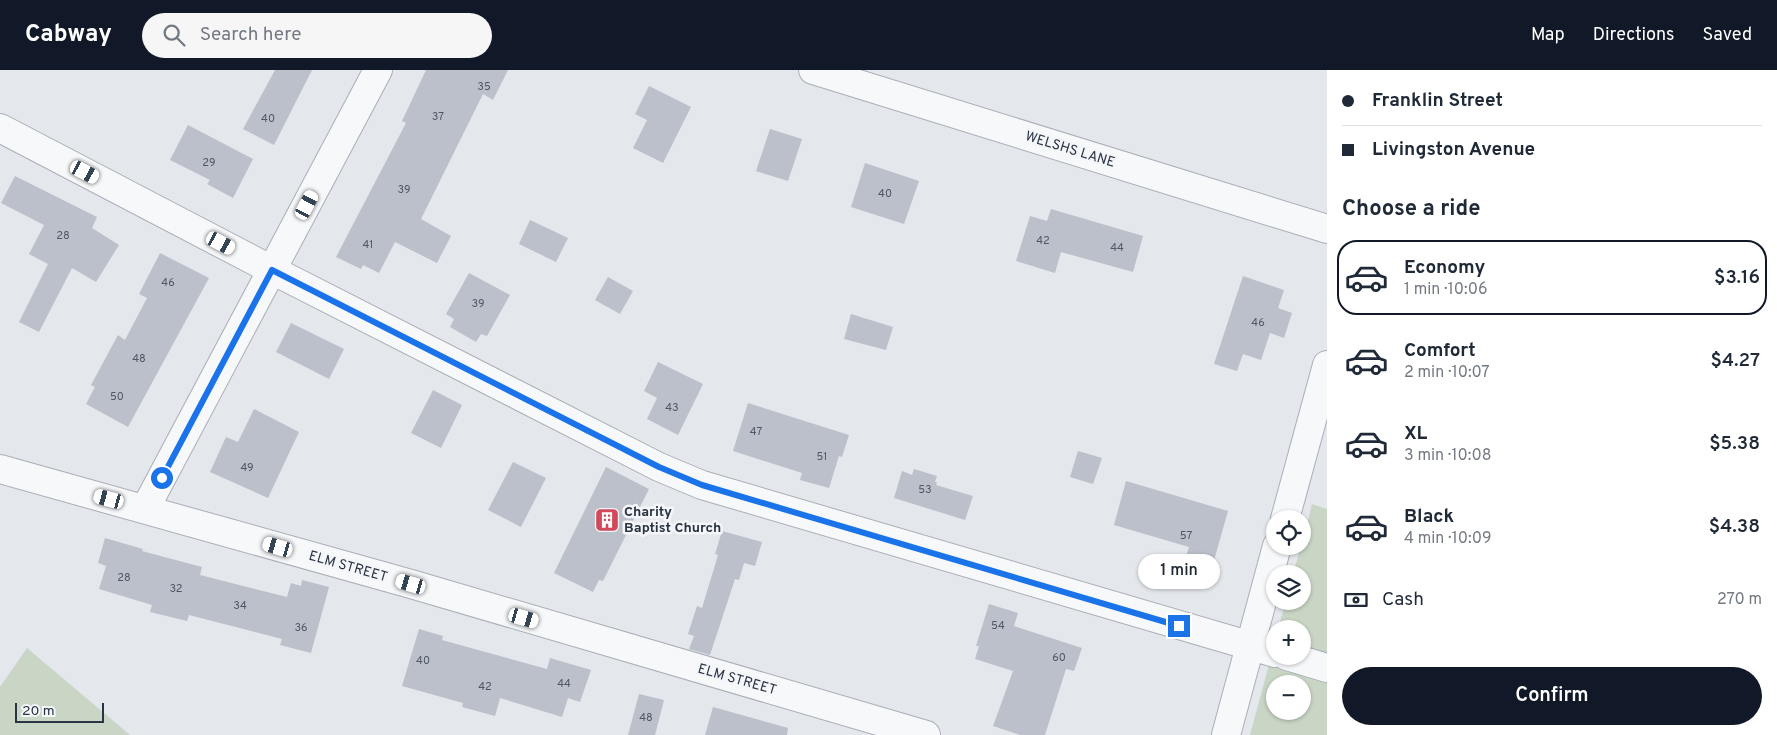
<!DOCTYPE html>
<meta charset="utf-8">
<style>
:root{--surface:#fff;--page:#f6f6f7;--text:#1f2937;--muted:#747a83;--line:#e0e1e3;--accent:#111827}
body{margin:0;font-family:Overpass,sans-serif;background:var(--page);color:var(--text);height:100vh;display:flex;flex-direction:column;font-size:19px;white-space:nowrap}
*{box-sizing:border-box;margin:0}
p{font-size:16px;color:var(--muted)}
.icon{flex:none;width:28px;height:28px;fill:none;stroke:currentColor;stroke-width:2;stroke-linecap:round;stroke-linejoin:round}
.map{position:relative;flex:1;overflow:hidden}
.sheet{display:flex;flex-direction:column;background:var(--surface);width:450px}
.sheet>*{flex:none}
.hud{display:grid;align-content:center;height:110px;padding:0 15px;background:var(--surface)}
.controls{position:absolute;left:1266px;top:440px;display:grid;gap:10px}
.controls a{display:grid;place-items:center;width:45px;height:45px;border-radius:50%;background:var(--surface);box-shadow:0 1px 4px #0004;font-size:25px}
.scale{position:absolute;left:15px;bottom:12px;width:89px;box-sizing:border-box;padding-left:5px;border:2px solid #2b3445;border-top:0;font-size:14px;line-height:18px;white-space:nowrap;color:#2b3445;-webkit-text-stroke:4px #f4f6f9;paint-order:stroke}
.end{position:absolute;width:22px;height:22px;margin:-11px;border:6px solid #1a73e8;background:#fff;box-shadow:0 0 0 2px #fff}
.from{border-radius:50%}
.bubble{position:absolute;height:35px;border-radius:18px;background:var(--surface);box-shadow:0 1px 4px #0004;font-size:16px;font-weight:600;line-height:35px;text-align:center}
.car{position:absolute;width:15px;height:30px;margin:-15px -8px;border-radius:6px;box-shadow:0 0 4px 1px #0007;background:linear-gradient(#fff 24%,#345 0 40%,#fff 0 76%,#345 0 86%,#fff 0)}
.hud b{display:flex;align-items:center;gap:18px;height:48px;font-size:19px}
.hud b+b{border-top:1px solid var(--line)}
.hud i{width:12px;height:12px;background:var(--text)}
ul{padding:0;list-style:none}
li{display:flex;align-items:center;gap:15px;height:75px;margin:0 10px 8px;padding:0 5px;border:2px solid transparent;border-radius:20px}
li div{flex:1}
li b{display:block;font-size:19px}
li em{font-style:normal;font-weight:600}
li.active{border-color:var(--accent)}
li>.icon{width:45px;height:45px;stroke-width:1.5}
h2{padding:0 15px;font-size:22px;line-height:60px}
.pay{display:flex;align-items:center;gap:12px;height:55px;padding:0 15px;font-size:19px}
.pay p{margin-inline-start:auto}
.cta{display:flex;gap:10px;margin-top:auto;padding:10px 15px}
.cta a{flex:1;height:58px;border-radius:30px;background:var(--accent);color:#fff;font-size:20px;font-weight:600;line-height:58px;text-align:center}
header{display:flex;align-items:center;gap:30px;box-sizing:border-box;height:70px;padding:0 25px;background:var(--accent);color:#fff}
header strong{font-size:24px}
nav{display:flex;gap:28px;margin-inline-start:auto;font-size:18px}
.search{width:350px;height:45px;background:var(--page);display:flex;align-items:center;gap:12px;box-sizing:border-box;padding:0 18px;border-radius:28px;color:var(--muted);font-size:19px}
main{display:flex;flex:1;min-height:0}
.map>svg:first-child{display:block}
</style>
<header>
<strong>Cabway</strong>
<div class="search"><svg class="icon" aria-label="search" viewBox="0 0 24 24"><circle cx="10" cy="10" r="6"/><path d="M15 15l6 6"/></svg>Search here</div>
<nav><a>Map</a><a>Directions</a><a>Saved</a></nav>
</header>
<main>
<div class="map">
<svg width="1327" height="665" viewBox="0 0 1327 665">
<rect width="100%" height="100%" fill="#e4e7ec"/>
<!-- green -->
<g fill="#c9d6c5" fill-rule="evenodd">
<path d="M1312 434 1327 439V665H1250L1275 572 1302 586V559H1278L1286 531H1302V504H1293L1301 476H1302ZM1275 614H1302V641H1275Z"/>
<polygon points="27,578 130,665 0,665 0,617"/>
</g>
<!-- building -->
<g fill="#bbc0ca">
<polygon points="275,0 312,0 274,75 243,59"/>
<polygon points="426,0 508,0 493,30 483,24 421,149 451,166 437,193 395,172 379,203 363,195 361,199 336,187 406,53 402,51"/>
<polygon points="649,16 691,37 663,93 633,78 647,50 635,44"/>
<polygon points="188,55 253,89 233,128 207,114 210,110 170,90"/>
<polygon points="770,59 802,69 788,111 756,101"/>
<polygon points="865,93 919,111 904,154 851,137"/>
<polygon points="15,106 97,147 92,158 119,175 96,212 72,198 39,262 19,252 48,194 29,184 44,155 1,133"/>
<polygon points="1051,139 1143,166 1133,202 1061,182 1055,203 1016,191 1030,146 1047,151"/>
<polygon points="530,150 568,168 556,192 519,174"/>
<polygon points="160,183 209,208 128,357 86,334 95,317 91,315 118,265 125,270 147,228 139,224"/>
<polygon points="469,203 510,225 487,266 481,264 476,272 450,257 454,249 446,244"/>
<polygon points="1243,206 1284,220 1278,238 1292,243 1284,268 1270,263 1261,290 1243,284 1237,301 1214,294"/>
<polygon points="608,207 633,221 620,244 595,230"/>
<polygon points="851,244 893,257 886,280 844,269"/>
<polygon points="291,253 344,279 329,309 276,282"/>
<polygon points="658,292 703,314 678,365 647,349 657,328 644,321"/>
<polygon points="433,320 462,335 441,378 411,363"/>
<polygon points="748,333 849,365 842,387 839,386 829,418 800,410 802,403 733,381"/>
<polygon points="254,339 299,362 268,428 210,402 226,367 238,372"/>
<polygon points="1078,381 1102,388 1093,414 1070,407"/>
<polygon points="513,392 546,408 521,457 488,440"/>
<polygon points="606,397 649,419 603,511 599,510 593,522 554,503"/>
<polygon points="914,399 937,406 935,412 937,412 936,415 973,426 965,450 894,428 902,401 912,405"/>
<polygon points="1126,411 1228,441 1211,501 1184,493 1189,477 1114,455"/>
<polygon points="722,461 762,472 755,496 744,493 739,510 735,509 710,585 689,579 694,566 688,564 697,536 702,538 718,485 715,484"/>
<polygon points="105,468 143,479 142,481 202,497 200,505 287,527 291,513 301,516 302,510 329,517 311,583 280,575 282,569 189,545 187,551 150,542 152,535 99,519 106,496 98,493"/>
<polygon points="989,534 1018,543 1014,556 1082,578 1074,601 1066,599 1045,665 1020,665 993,656 1013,601 975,589 979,576 976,576"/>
<polygon points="419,559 443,566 442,570 547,599 550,588 591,600 580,632 568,628 562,647 500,628 495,646 462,637 463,633 402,616"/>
<polygon points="639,624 664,630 655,665 628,665"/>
<polygon points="713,637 788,658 787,665 705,665"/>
</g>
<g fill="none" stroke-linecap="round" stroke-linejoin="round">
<defs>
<g id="minor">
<polyline points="813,0 1327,159"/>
<polyline points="0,58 272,200 659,397 702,415 1275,583"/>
<polyline points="0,399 411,514 926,665"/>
<polyline points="145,439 378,0"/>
<polyline points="1285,449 1327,295"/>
<polyline points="1287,586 1327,598"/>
<polyline points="1226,665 1277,476"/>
</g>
</defs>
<!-- minor casing -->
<use href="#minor" stroke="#a9aeb7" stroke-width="30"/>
<!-- minor -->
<use href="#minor" stroke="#f7f8fa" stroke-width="28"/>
</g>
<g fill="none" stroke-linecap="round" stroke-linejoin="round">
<!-- route -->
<polyline stroke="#1a73e8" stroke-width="6" points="162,408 272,200 659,397 702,415 1179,556"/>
</g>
<!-- icons -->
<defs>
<symbol id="building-square" viewBox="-11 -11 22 22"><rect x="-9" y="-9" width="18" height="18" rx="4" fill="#d1495b" stroke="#f4f6f9"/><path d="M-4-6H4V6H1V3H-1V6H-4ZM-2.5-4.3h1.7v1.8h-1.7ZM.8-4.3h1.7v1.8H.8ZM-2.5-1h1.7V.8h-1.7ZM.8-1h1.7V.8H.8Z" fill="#fff"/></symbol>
</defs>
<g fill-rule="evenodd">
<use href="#building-square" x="593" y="436" width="28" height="28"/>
</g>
<g text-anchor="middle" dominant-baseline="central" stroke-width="5" stroke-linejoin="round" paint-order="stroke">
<!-- number labels -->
<g font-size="11" fill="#4f5766">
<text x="484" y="17">35</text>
<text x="438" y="47">37</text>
<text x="268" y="49">40</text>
<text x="209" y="93">29</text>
<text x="404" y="120">39</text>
<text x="885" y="124">40</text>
<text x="63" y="166">28</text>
<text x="1043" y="171">42</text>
<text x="368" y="175">41</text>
<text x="1117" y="178">44</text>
<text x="168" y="213">46</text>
<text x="478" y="234">39</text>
<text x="1258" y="253">46</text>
<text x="139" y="289">48</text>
<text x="117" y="327">50</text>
<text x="672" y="338">43</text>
<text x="756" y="362">47</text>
<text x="822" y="387">51</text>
<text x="247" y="398">49</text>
<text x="925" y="420">53</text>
<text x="1186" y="466">57</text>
<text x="124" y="508">28</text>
<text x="176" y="519">32</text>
<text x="240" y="536">34</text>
<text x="998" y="556">54</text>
<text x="301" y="558">36</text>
<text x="1059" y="588">60</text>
<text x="423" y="591">40</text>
<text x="564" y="614">44</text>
<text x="485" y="617">42</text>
<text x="646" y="648">48</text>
</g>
<!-- street labels -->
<g font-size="14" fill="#2b3445" stroke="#f4f6f9">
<text transform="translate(1070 80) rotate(17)">WELSHS LANE</text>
<text transform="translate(348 497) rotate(16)">ELM STREET</text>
<text transform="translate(737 610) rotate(16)">ELM STREET</text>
</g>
<!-- poi labels -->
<g font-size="14" font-weight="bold" fill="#2b3445" stroke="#f4f6f9" text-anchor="start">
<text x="624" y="442">Charity<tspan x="624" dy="16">Baptist Church</tspan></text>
</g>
</g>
</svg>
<div class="controls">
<a><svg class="icon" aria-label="locate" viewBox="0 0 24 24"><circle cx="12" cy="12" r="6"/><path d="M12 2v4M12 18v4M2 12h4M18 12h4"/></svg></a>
<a><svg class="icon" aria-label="layers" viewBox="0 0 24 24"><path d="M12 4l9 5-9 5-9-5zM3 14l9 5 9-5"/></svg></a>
<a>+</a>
<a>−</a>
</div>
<div class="scale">20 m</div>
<i class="end from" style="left:162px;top:408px"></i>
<i class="end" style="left:1179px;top:556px"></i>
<div class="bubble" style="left:1138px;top:484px;width:82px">1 min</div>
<i class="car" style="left:85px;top:102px;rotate:118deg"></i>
<i class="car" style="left:307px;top:135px;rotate:28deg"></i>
<i class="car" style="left:221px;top:173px;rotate:118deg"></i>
<i class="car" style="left:109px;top:429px;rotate:285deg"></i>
<i class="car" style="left:278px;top:477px;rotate:286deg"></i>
<i class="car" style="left:411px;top:514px;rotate:286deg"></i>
<i class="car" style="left:524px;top:548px;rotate:106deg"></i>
</div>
<section class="sheet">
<div class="hud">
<b><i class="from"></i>Franklin Street</b>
<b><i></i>Livingston Avenue</b>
</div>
<h2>Choose a ride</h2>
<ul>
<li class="active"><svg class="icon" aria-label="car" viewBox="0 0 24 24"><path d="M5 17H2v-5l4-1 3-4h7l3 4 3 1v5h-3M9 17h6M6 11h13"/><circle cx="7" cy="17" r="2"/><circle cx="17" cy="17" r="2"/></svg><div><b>Economy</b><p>1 min · 10:06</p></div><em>$3.16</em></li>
<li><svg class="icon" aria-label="car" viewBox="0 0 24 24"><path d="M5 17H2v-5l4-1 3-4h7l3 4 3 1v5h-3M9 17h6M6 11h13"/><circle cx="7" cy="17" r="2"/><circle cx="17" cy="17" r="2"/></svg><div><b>Comfort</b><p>2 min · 10:07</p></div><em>$4.27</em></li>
<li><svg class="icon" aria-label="car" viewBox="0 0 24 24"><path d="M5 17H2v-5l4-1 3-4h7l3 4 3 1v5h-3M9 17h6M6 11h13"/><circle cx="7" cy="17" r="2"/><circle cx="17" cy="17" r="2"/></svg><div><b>XL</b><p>3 min · 10:08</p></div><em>$5.38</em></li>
<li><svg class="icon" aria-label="car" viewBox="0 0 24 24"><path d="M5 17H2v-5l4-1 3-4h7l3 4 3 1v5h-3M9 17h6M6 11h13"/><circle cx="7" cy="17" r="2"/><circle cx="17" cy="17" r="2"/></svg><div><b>Black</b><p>4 min · 10:09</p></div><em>$4.38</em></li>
</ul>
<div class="pay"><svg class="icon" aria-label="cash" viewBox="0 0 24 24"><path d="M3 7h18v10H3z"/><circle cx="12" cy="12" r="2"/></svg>Cash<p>270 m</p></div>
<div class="cta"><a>Confirm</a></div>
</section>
</main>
